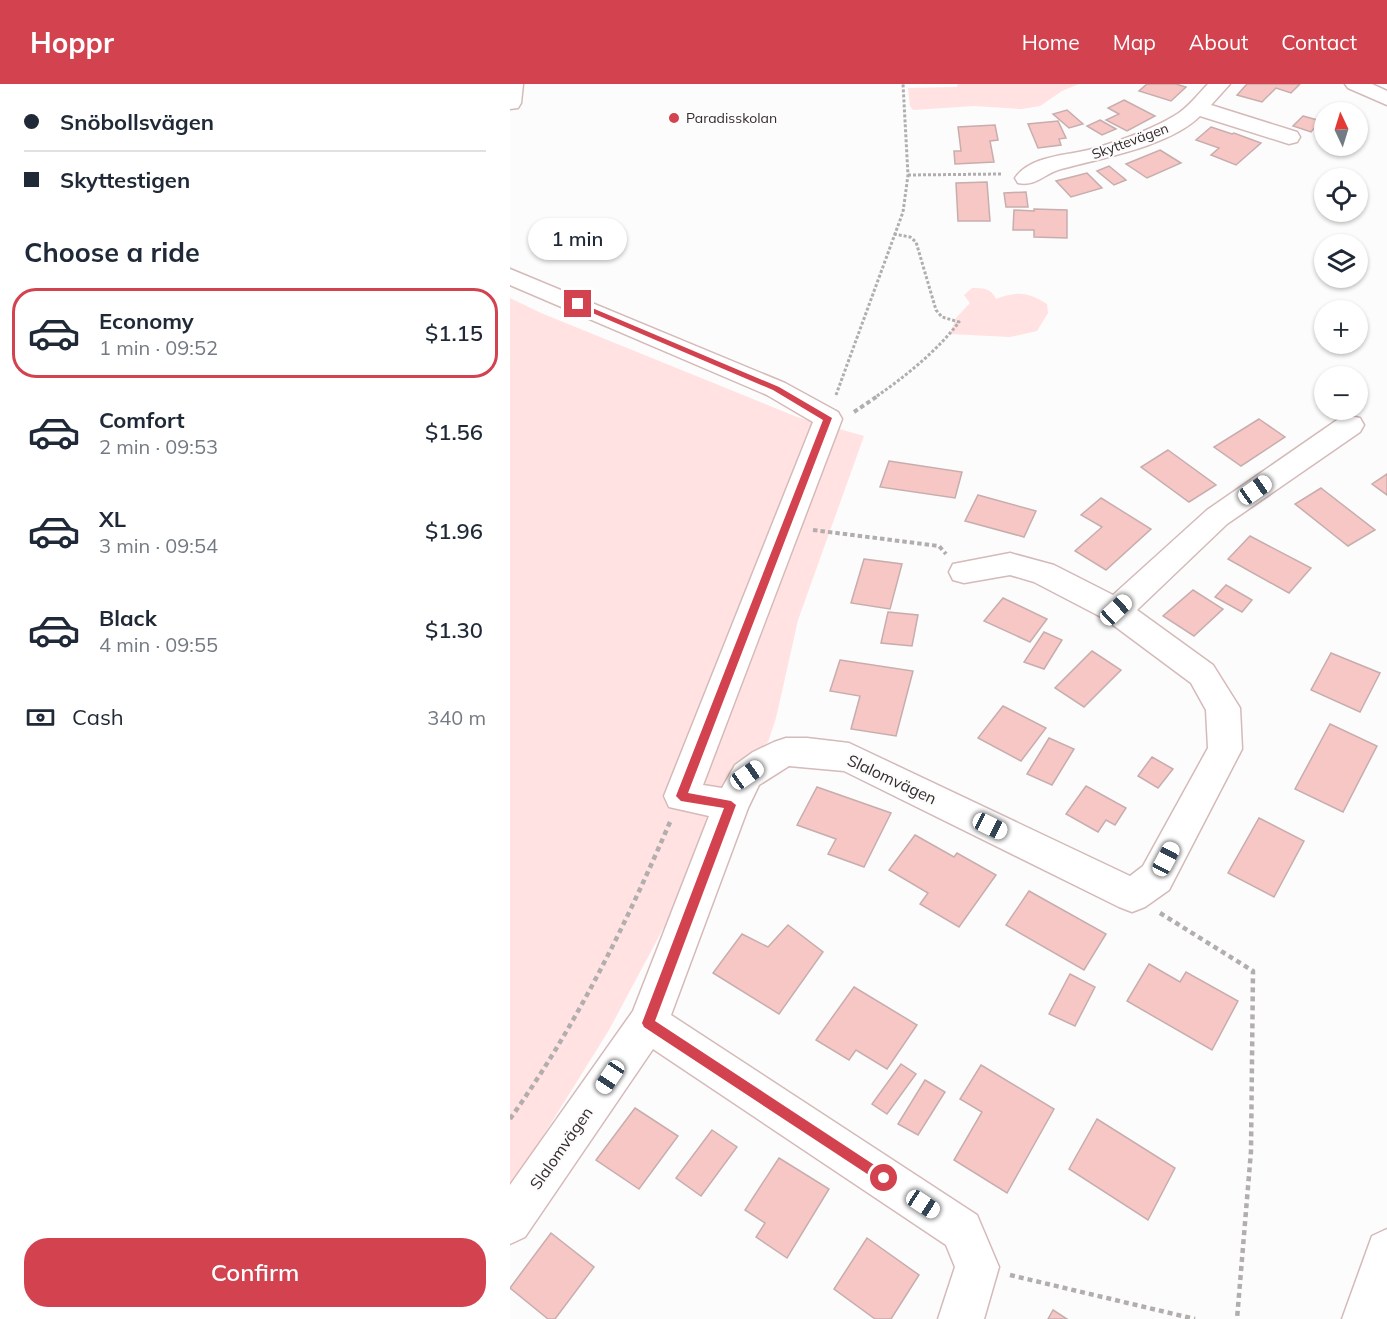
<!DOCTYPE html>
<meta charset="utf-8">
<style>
:root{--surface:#fff;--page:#f6f6f7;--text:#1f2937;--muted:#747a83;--line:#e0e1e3;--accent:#d2424f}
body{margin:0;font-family:Mulish,sans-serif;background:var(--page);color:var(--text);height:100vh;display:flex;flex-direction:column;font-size:22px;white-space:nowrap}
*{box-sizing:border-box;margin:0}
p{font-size:20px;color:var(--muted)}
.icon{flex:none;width:33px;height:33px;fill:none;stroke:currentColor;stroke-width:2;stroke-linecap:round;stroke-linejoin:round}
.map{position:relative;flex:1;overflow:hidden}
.panel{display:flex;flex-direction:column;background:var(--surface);width:510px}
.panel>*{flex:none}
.banner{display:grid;align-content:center;height:132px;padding:0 24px;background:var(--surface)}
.needle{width:39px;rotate:356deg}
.controls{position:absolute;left:804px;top:18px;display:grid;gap:12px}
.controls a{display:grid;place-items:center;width:54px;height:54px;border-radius:50%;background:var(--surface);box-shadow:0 2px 4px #0004;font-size:30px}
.end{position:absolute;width:27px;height:27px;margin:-14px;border:8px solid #d2424f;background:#fff;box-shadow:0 0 0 3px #fff}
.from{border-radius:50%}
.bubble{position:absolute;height:42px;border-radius:21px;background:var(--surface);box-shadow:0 2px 4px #0004;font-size:20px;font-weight:600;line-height:42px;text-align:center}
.car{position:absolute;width:18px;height:36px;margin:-18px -9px;border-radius:8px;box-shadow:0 0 4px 2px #0007;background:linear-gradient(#fff 24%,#345 0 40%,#fff 0 76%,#345 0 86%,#fff 0)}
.banner b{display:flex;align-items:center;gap:21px;height:57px;font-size:22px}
.banner b+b{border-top:2px solid var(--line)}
.banner i{width:15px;height:15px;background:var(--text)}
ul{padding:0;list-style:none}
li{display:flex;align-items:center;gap:18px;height:90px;margin:0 12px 9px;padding:0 12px;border:3px solid transparent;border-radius:24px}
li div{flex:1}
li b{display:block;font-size:22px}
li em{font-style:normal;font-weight:600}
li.on{border-color:var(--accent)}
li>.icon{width:54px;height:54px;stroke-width:1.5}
h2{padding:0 24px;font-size:27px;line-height:72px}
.pay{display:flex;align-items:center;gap:15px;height:66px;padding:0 24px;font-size:22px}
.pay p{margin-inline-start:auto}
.primary-button{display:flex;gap:12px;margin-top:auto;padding:12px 24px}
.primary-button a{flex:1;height:69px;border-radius:24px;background:var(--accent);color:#fff;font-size:24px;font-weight:600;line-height:69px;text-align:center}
header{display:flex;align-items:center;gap:36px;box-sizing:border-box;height:84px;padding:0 30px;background:var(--accent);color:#fff}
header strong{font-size:28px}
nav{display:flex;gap:33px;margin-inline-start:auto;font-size:21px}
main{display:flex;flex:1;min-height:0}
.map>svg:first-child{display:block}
</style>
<header>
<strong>Hoppr</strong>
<nav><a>Home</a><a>Map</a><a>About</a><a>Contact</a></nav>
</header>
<main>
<section class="panel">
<div class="banner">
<b><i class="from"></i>Snöbollsvägen</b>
<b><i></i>Skyttestigen</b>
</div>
<h2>Choose a ride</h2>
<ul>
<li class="on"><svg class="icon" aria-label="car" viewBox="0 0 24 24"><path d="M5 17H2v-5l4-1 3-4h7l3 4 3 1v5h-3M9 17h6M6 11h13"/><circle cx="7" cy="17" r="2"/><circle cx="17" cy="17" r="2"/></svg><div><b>Economy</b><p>1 min · 09:52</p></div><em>$1.15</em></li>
<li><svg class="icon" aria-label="car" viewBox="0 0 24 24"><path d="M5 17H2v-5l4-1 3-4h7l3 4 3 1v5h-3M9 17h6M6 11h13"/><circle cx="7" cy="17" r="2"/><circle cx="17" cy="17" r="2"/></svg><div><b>Comfort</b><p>2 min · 09:53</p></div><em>$1.56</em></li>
<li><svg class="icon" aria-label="car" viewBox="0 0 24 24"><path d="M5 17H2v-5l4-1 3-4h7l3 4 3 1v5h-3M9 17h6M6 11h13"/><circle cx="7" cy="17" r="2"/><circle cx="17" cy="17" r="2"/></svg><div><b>XL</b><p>3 min · 09:54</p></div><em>$1.96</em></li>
<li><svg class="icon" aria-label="car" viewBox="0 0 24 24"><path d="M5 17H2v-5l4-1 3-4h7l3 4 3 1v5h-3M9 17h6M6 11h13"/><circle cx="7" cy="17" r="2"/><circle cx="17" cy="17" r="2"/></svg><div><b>Black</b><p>4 min · 09:55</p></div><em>$1.30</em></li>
</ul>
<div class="pay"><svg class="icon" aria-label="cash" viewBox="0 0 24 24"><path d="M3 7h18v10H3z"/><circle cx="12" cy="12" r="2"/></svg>Cash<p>340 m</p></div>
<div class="primary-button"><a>Confirm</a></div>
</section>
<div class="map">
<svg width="877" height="1235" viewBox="0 0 877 1235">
<rect width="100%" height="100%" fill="#fcfcfc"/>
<!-- green -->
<g fill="#ffe2e1">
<polygon points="448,0 569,0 552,7 530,22 512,25 464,22 403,26 400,22 398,4 447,3"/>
<path d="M462 204C473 204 481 204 486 215 507 207 518 208 537 220L538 229 527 247 500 253 440 250 446 234 460 219 454 211Z"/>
<polygon points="0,214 31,229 287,333 354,352 288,536 266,634 258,658 217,691 193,770 99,946 0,1105"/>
</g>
<!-- building -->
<g fill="#f6c7c5" stroke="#c8adad" stroke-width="1.5">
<polygon points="637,0 666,0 676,3 661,17 629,7"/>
<polygon points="737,0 790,0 781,9 766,4 752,18 727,11"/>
<polygon points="614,16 645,32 617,47 596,36 609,30 598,24"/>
<polygon points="557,26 573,40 559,44 543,30"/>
<polygon points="793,32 811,37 801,48 783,42"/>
<polygon points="590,36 606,45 592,51 577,42"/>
<polygon points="548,37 556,54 549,55 551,61 528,64 518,40"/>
<polygon points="485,41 488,56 480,57 484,78 445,80 444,67 451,67 448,43"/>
<polygon points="701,43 722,50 724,49 751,59 726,81 701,71 709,64 686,56"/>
<polygon points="650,66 671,79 637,94 616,80"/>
<polygon points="599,82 616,96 604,101 587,87"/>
<polygon points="577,89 592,104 561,113 546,97"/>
<polygon points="477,98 480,137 448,137 446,99"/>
<polygon points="516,108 518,123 496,123 494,109"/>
<polygon points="524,125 557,126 557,154 524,153 524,146 503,146 504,126 524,127"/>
<polygon points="749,335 775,353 731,382 704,363"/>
<polygon points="658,366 706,401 679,418 631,383"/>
<polygon points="379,377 452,388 445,414 370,403"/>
<polygon points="877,390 877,411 862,400"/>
<polygon points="811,404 865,446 838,462 785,420"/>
<polygon points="468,411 526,427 514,453 455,437"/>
<polygon points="591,414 641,445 596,486 565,467 592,443 571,431"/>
<polygon points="740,452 801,484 779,509 718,475"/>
<polygon points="354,475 392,480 380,525 341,519"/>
<polygon points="716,501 742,516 732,528 705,513"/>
<polygon points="683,506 713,525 684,552 653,532"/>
<polygon points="493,514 537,535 520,558 474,537"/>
<polygon points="378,528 408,531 402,562 371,559"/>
<polygon points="534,548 552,556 534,585 514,578"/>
<polygon points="582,567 611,586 574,623 545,604"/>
<polygon points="821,569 870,589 850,628 801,606"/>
<polygon points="330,576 403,587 386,652 341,645 350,612 320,607"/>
<polygon points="493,622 536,644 511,677 468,654"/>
<polygon points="820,640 867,662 833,728 785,705"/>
<polygon points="539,654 564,665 542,701 517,690"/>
<polygon points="642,673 663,685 648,704 628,692"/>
<polygon points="576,702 616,724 605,741 596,736 588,748 556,730"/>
<polygon points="307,703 381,729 354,783 318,770 326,755 287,741"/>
<polygon points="749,734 794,757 764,813 718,789"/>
<polygon points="405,751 444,773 447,769 486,791 449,843 410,820 418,809 379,786"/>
<polygon points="519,807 596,850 574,886 496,841"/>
<polygon points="278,841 313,868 269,930 203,889 232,850 258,863"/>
<polygon points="639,880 670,898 676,888 728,917 702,966 617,917"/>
<polygon points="560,890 585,903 565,942 539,930"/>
<polygon points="344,903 407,941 377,985 346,966 339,976 306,956"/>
<polygon points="391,980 406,990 377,1030 362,1020"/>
<polygon points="471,981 544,1025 497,1109 444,1076 472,1028 450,1015"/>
<polygon points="415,996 435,1008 408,1051 388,1040"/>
<polygon points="125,1024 168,1052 129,1105 86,1076"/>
<polygon points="587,1035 665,1084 638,1136 559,1085"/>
<polygon points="202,1046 227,1063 191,1112 166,1094"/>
<polygon points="269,1074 319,1105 277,1174 246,1153 255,1139 235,1126"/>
<polygon points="41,1149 84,1183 45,1235 38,1235 0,1204"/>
<polygon points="357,1154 409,1191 381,1235 365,1235 324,1205"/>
<polygon points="543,1226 557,1235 538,1235"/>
</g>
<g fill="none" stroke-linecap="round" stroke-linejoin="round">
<defs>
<g id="minor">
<polygon points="0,0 13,0 11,19 8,24 0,25"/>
<path d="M698 0H720L701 21 787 48 790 53 787 58 779 60 690 32C660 62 592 74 551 85 535 89 526 103 508 99L505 94C521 71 557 72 582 65 609 57 639 47 664 32 677 25 688 10 698 0Z"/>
<polygon points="835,0 862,0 877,7 877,21 838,4"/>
<polygon points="0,185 275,299 328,328 332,335 193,701 212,704 225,681 243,668 264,658 276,654 297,654 339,659 620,792 633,782 698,664 696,626 681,599 595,535 524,498 500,491 454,499 443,496 439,488 443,480 500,469 544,481 603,511 697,426 830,334 840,332 850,334 854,341 850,348 717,440 627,526 703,581 730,624 732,665 659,806 635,823 622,828 609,823 334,687 279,682 249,701 238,724 161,931 467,1131 489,1183 474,1235 428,1235 445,1183 436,1161 143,965 15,1153 0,1160 0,1101 123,927 199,732 159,723 154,712 303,338 257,311 0,201"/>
</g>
<polygon id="tertiary" points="877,1145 877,1235 832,1235 862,1152"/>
</defs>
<!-- minor casing -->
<use href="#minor" stroke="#d4bab9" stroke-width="3"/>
<!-- tertiary casing -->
<use href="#tertiary" stroke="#d4bab9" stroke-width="3"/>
<!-- path-far2 -->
<g stroke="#b2aeae" stroke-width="3" stroke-dasharray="3 2" stroke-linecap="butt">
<polyline points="398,91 492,90"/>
<polyline points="326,311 393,128 398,91 393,0"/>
<path d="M367 312C396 292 428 266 449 238L432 233 426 226 406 158 400 153 384 150"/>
</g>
<!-- path-far1 -->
<g stroke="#b2aeae" stroke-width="4" stroke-dasharray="4.5 3" stroke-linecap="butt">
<polyline points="344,328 369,311"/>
<polyline points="303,446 429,462 436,470"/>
</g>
<!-- path -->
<g stroke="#b2aeae" stroke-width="4.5" stroke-dasharray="5 4" stroke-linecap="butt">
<polyline points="650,829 743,887 741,1067 727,1235"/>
<path d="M0 1035C66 942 115 842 160 738"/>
<polyline points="500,1191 685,1235"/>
</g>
<!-- minor -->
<use href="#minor" fill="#fff" fill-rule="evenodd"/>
<!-- tertiary -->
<use href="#tertiary" fill="#fff" fill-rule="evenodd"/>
</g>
<!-- route -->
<polygon fill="#d2424f" points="68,218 269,303 322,334 178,709 221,717 226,721 145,937 378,1090 380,1094 378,1099 374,1101 134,943 132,939 214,724 171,717 166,712 313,336 263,306 66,222 65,220"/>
<!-- markers -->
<circle fill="#d2424f" stroke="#fcfcfc" stroke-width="2" cx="164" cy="34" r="6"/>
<g text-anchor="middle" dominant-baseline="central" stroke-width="4.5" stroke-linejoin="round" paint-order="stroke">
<!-- far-poi labels -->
<g font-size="14" fill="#362c2c" stroke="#fcfcfc" text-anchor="start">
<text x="176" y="34">Paradisskolan</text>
</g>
<!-- far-street labels -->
<g font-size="14" fill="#362c2c" stroke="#fcfcfc">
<text transform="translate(620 57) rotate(-20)">Skyttevägen</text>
</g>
<!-- street labels -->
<g font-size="16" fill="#362c2c" stroke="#fcfcfc">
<text transform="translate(382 695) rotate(25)">Slalomvägen</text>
<text transform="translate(51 1064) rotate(-55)">Slalomvägen</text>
</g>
</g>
</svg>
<div class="controls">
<a><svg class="needle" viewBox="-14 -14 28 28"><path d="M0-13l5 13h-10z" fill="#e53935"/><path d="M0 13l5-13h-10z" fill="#747a83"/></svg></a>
<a><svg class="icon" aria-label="locate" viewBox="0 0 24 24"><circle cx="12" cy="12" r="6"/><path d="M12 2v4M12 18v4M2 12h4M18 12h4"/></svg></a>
<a><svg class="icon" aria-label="layers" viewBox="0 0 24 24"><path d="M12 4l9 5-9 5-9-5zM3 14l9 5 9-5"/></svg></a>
<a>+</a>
<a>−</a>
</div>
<i class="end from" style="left:374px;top:1094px"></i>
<i class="end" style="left:68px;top:220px"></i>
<div class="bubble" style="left:18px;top:134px;width:99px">1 min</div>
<i class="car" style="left:745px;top:406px;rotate:55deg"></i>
<i class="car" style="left:606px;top:526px;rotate:47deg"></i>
<i class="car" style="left:237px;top:691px;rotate:55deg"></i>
<i class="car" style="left:480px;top:742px;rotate:116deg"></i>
<i class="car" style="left:656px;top:775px;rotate:28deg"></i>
<i class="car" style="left:100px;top:993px;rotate:214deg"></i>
<i class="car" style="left:413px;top:1120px;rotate:123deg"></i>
</div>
</main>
